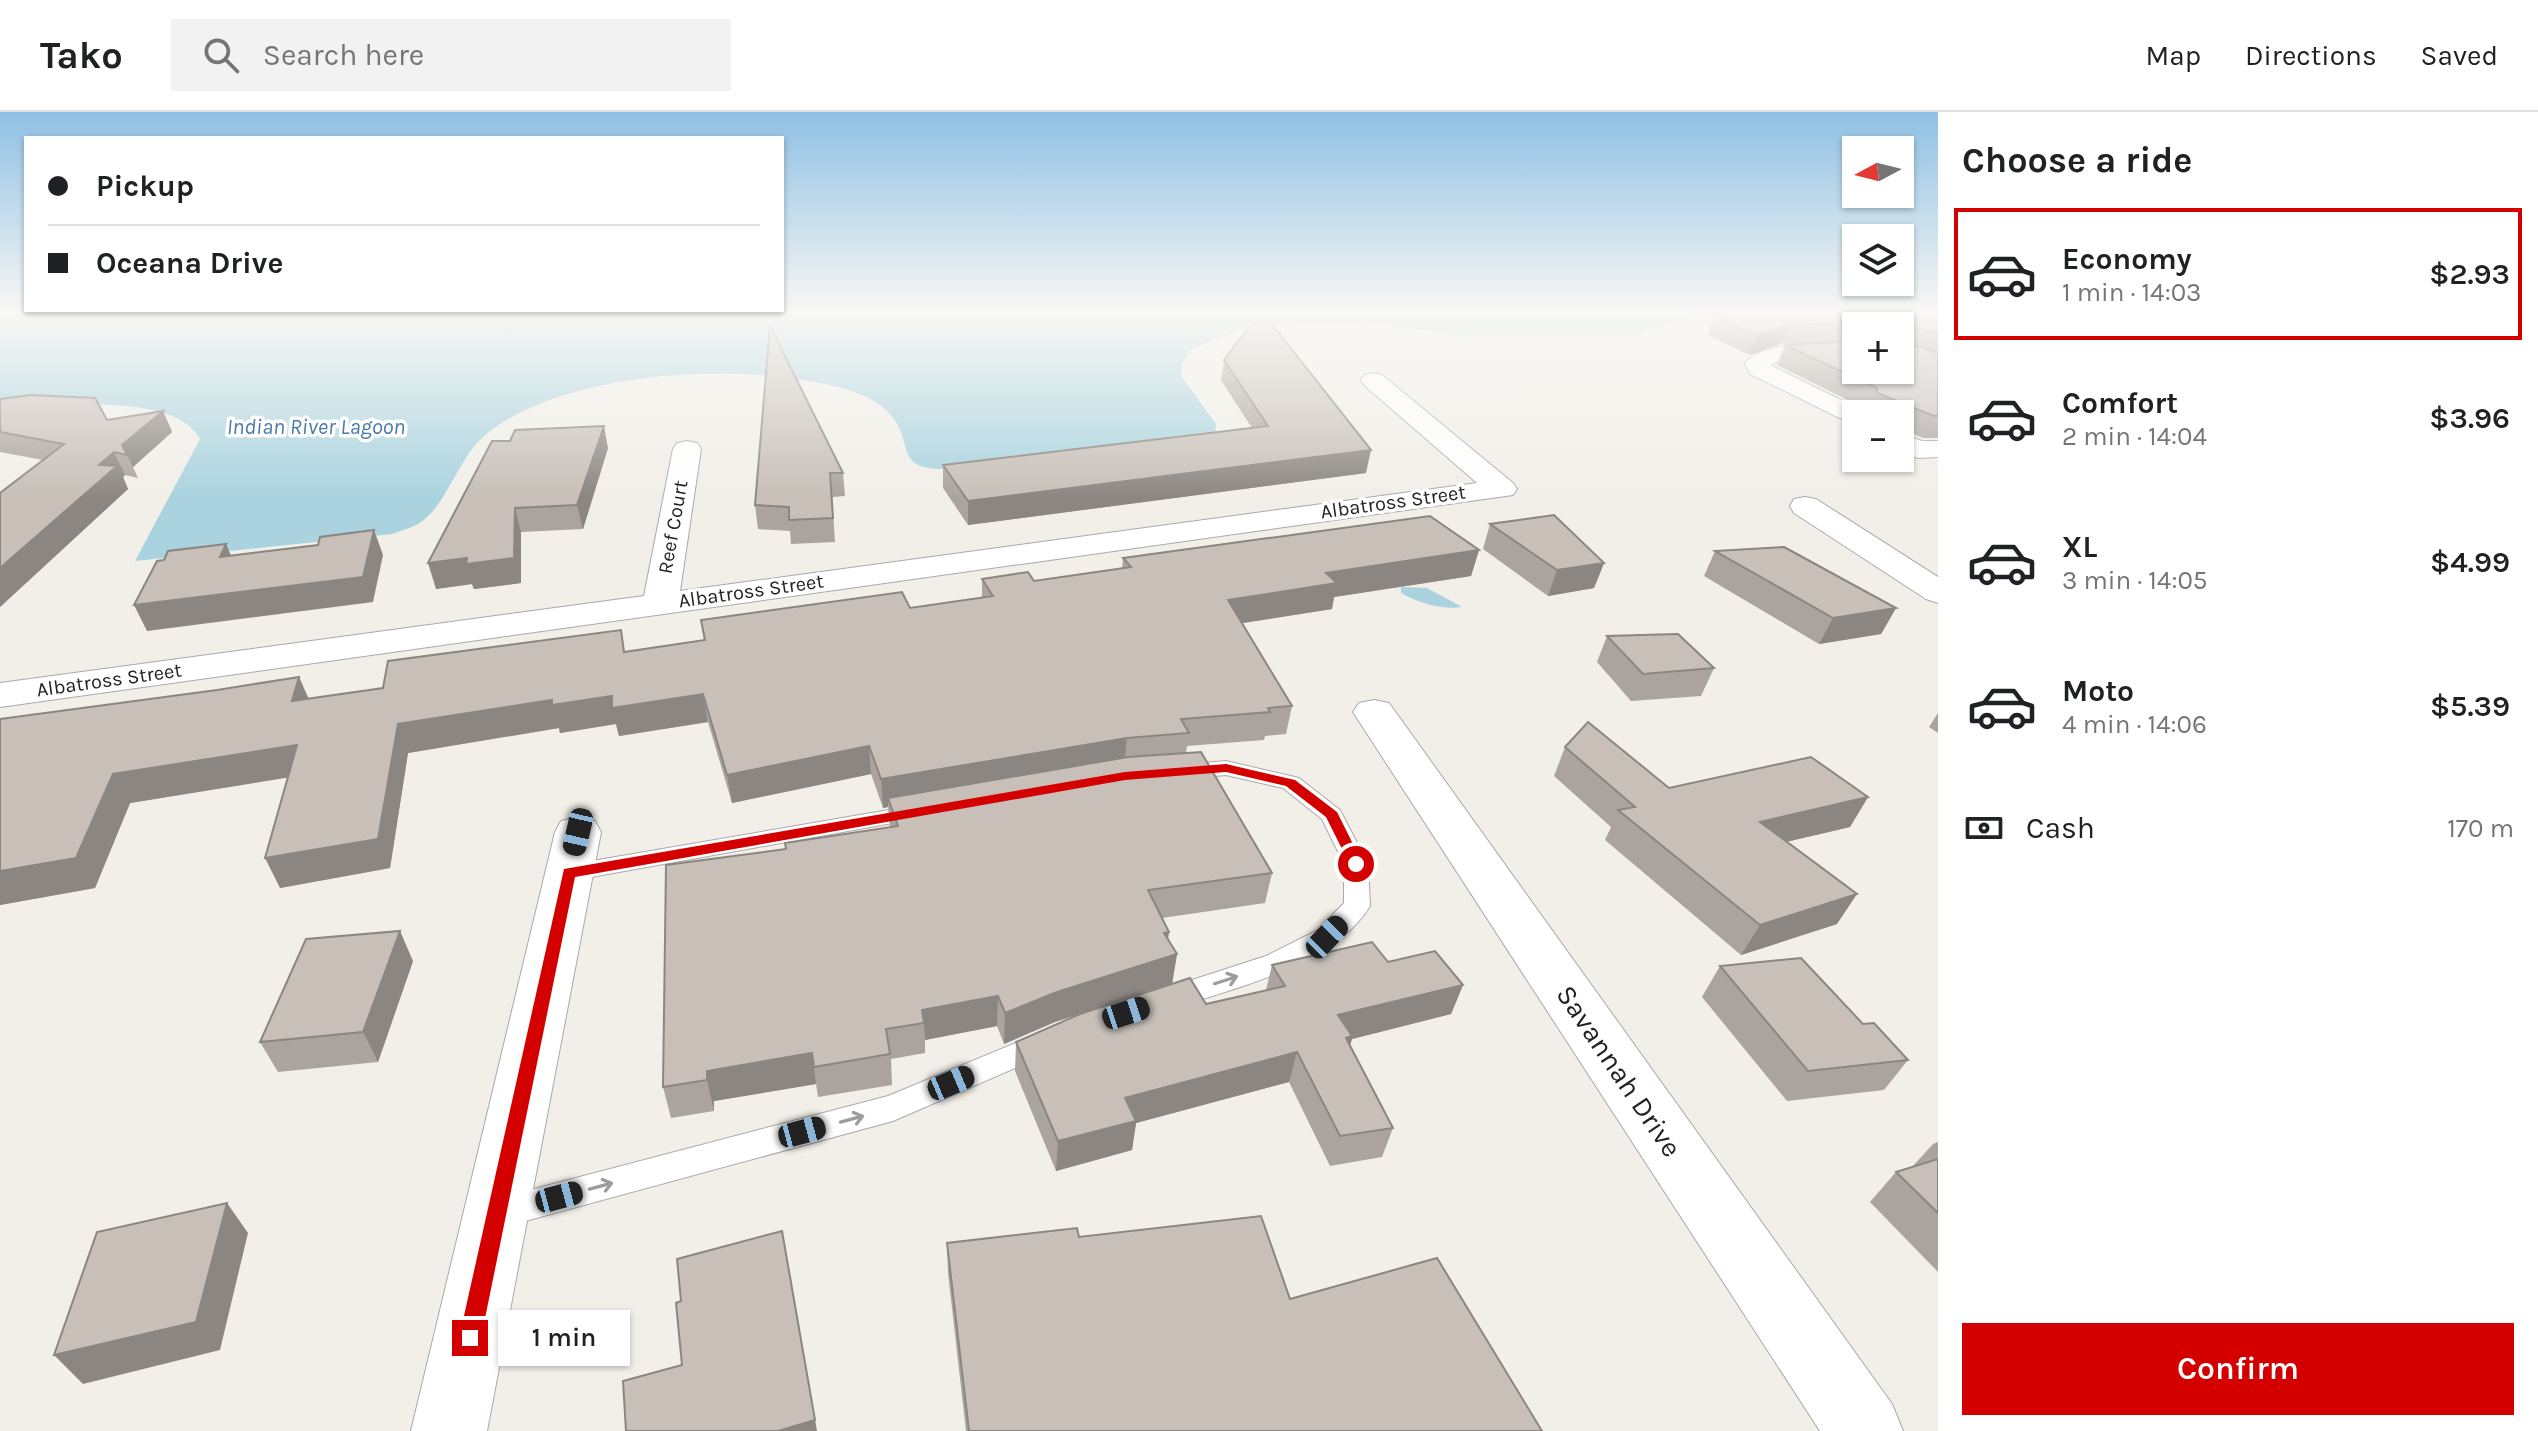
<!DOCTYPE html>
<meta charset="utf-8">
<style>
:root{--surface:#fff;--page:#f2f2f2;--text:#202124;--muted:#757577;--line:#e0e0e0;--accent:#d40000}
body{margin:0;font-family:Karla,sans-serif;background:var(--page);color:var(--text);height:100vh;display:flex;flex-direction:column;font-size:30px;white-space:nowrap}
*{box-sizing:border-box;margin:0}
p{font-size:26px;color:var(--muted)}
.icon{flex:none;width:44px;height:44px;fill:none;stroke:currentColor;stroke-width:2;stroke-linecap:round;stroke-linejoin:round}
.map{position:relative;flex:1;overflow:hidden}
.details{display:flex;flex-direction:column;background:var(--surface);width:600px}
.details>*{flex:none}
.guide{position:absolute;left:24px;top:24px;width:760px;height:176px;border-radius:0px;box-shadow:0 2px 6px #0004;display:grid;align-content:center;height:176px;padding:0 24px;background:var(--surface)}
.needle{width:52px;rotate:263deg}
.controls{position:absolute;left:1842px;top:24px;display:grid;gap:16px}
.controls a{display:grid;place-items:center;width:72px;height:72px;border-radius:0px;background:var(--surface);box-shadow:0 2px 6px #0004;font-size:40px}
.end{position:absolute;width:36px;height:36px;margin:-18px;border:10px solid #d40000;background:#fff;box-shadow:0 0 0 4px #fff}
.from{border-radius:50%}
.bubble{position:absolute;height:56px;border-radius:0px;background:var(--surface);box-shadow:0 2px 6px #0004;font-size:26px;font-weight:600;line-height:56px;text-align:center}
.car{position:absolute;width:24px;height:48px;margin:-24px -12px;border-radius:10px;box-shadow:0 0 6px 2px #0007;background:linear-gradient(#222 24%,#8ab4d8 0 40%,#222 0 76%,#8ab4d8 0 86%,#222 0)}
.guide b{display:flex;align-items:center;gap:28px;height:76px;font-size:30px}
.guide b+b{border-top:2px solid var(--line)}
.guide i{width:20px;height:20px;background:var(--text)}
ul{padding:0;list-style:none}
li{display:flex;align-items:center;gap:24px;height:132px;margin:0 16px 12px;padding:0 8px;border:4px solid transparent;border-radius:0px}
li div{flex:1}
li b{display:block;font-size:30px}
li em{font-style:normal;font-weight:600}
li.on{border-color:var(--accent)}
li>.icon{width:72px;height:72px;stroke-width:1.5}
h2{padding:0 24px;font-size:36px;line-height:96px}
.pay{display:flex;align-items:center;gap:20px;height:88px;padding:0 24px;font-size:30px}
.pay p{margin-inline-start:auto}
.primary-button{display:flex;gap:16px;margin-top:auto;padding:16px 24px}
.primary-button a{flex:1;height:92px;border-radius:0px;background:var(--accent);color:#fff;font-size:32px;font-weight:600;line-height:92px;text-align:center}
header{display:flex;align-items:center;gap:48px;box-sizing:border-box;height:112px;padding:0 40px;background:var(--surface);border-bottom:2px solid var(--line)}
header strong{font-size:38px}
nav{display:flex;gap:44px;margin-inline-start:auto;font-size:28px}
.search{width:560px;height:72px;background:var(--page);display:flex;align-items:center;gap:20px;box-sizing:border-box;padding:0 28px;border-radius:0px;color:var(--muted);font-size:30px}
main{display:flex;flex:1;min-height:0}
.map>svg:first-child{display:block}
</style>
<header>
<strong>Tako</strong>
<div class="search"><svg class="icon" aria-label="search" viewBox="0 0 24 24"><circle cx="10" cy="10" r="6"/><path d="M15 15l6 6"/></svg>Search here</div>
<nav><a>Map</a><a>Directions</a><a>Saved</a></nav>
</header>
<main>
<div class="map">
<svg width="1938" height="1319" viewBox="0 0 1938 1319">
<rect width="100%" height="100%" fill="#f2efe9"/>
<!-- water -->
<g fill="#aad3df">
<path d="M0 202H1702L1635 223 1459 224 1384 212 1303 211 1243 217 1191 237 1182 252 1181 264 1216 312 1215 322 949 357C889 359 918 329 887 299 866 279 830 272 803 268 714 252 550 263 481 327 459 348 446 390 425 407 416 415 403 418 392 422L135 449 200 327C174 278 48 295 0 297Z"/>
<path d="M1401 475 1427 476 1462 495C1442 498 1418 491 1401 481Z"/>
</g>
<g fill="none" stroke-linecap="round" stroke-linejoin="round">
<defs>
<g id="lane">
<path d="M1226 649 1299 666 1340 698 1368 752 1370 794C1334 854 1231 877 1168 898L1158 895 1154 887 1158 879 1266 844 1318 818 1344 791V752L1322 707 1283 676 1226 663 1181 667 1170 660 1181 653Z"/>
<polygon points="918,693 926,695 929,700 926,705 569,769 560,767 557,761 560,755 569,753"/>
<polygon points="1042,920 1052,924 1056,932 1052,940 893,1009 503,1115 491,1111 487,1100 491,1089 503,1085 888,984"/>
</g>
<g id="street">
<path d="M1856 231V245L1776 250 1770 253 1865 300 1856 302V314L1750 262 1745 251C1762 228 1828 233 1856 231Z"/>
<polygon points="1373,261 1382,263 1513,371 1517,377 1513,383 0,595 0,571 644,484 673,337 677,331 687,329 697,331 701,337 680,479 1477,371 1364,273 1361,268 1364,263"/>
<polygon points="1900,321 1922,329 1938,329 1938,345 1918,346 1900,340"/>
<polygon points="1805,385 1816,387 1938,465 1938,491 1926,487 1794,401 1790,394 1794,387"/>
<polygon points="1374,588 1389,591 1892,1292 1903,1319 1820,1319 1353,600 1359,591"/>
<polygon points="578,705 595,709 601,720 487,1319 411,1319 555,720 561,709"/>
</g>
</defs>
<!-- lane casing -->
<use href="#lane" stroke="#a9a9a9" stroke-width="2"/>
<!-- street casing -->
<use href="#street" stroke="#a9a9a9" stroke-width="2"/>
<!-- lane -->
<use href="#lane" fill="#fff" fill-rule="evenodd"/>
<!-- street -->
<use href="#street" fill="#fff" fill-rule="evenodd"/>
</g>
<!-- wall -->
<g fill="#aba49e">
<polygon points="1938,202 1938,326 1923,326 1900,316 1900,302 1867,302 1866,297 1777,253 1785,233 1856,258 1900,214 1856,214 1856,229 1780,232 1749,243 1708,223 1715,204"/>
<polygon points="770,214 843,361 845,384 832,385 835,430 791,432 790,419 758,417 755,393"/>
<polygon points="1224,248 1366,361 968,413 943,376 943,353 1252,316 1221,268"/>
<polygon points="0,287 107,308 163,299 172,320 133,355 138,366 125,363 123,365 128,377 0,495 0,381 43,348 0,340"/>
<polygon points="510,329 608,336 583,417 521,420 521,471 474,477 472,472 436,477"/>
<polygon points="1490,412 1604,451 1594,476 1548,484 1483,437"/>
<polygon points="1479,438 1471,464 1334,485 1332,497 1242,511 1292,594 1286,622 1265,624 1264,628 1187,634 1186,641 1272,761 1265,791 1162,806 1168,828 1177,842 1172,872 1206,892 1266,878 1272,853 1388,850 1463,873 1451,902 1352,927 1350,933 1393,1016 1382,1045 1330,1054 1289,970 1136,1011 1132,1038 1056,1059 1015,959 1016,930 1124,887 1055,910 1004,932 997,914 925,928 925,941 891,947 892,973 818,985 816,972 714,989 714,999 671,1006 663,975 786,737 890,715 888,695 883,696 871,662 732,691 708,610 619,624 616,612 560,621 559,616 408,641 390,756 280,776 288,665 130,691 95,776 0,793 217,578 299,565 308,587 704,528 701,508 910,496 982,486 982,467 1034,469 1122,457 1123,446"/>
<polygon points="1715,439 1896,496 1881,522 1819,532 1704,464"/>
<polygon points="1607,524 1714,556 1701,584 1631,589 1597,550"/>
<polygon points="1938,601 1938,621 1929,615"/>
<polygon points="1565,635 1669,676 1868,685 1850,715 1786,730 1837,812 1741,843 1605,728 1611,715 1554,664"/>
<polygon points="413,849 378,950 278,960 260,930"/>
<polygon points="1720,854 1863,912 1908,948 1884,978 1787,989 1702,885"/>
<polygon points="1938,1030 1938,1160 1870,1090 1896,1060 1912,1055 1933,1032"/>
<polygon points="1079,1125 1290,1187 1542,1319 966,1319 948,1161 947,1131"/>
</g>
<!-- shaded-wall -->
<g fill="#8b8681">
<polygon points="1788,213 1780,232 1749,243 1757,224"/>
<polygon points="163,299 172,320 133,355 122,333"/>
<polygon points="604,314 608,336 583,417 577,393"/>
<polygon points="1371,338 1366,361 968,413 968,389"/>
<polygon points="114,340 125,363 123,365 128,377 0,495 0,456 99,353"/>
<polygon points="515,396 521,420 521,471 474,477 472,472 436,477 428,451"/>
<polygon points="374,418 383,443 373,490 147,519 134,493"/>
<polygon points="226,432 237,457 220,445"/>
<polygon points="1479,438 1471,464 1334,485 1332,497 1224,514 1228,488 1326,461"/>
<polygon points="1604,451 1594,476 1548,484 1557,458"/>
<polygon points="1896,496 1881,522 1819,532 1833,506"/>
<polygon points="299,565 311,592 292,589"/>
<polygon points="703,582 708,610 619,624 616,612 560,621 559,616 408,641 390,756 280,776 265,746 398,612 552,588 612,584"/>
<polygon points="1127,626 1124,654 888,686 888,695 883,696 881,667"/>
<polygon points="297,633 310,662 130,691 95,776 0,793 0,759 113,662"/>
<polygon points="869,634 871,662 732,691 727,663"/>
<polygon points="1868,685 1850,715 1743,740 1760,710"/>
<polygon points="1857,782 1837,812 1741,843 1760,813"/>
<polygon points="400,819 413,849 378,950 363,920"/>
<polygon points="1169,820 1166,845 1177,842 1172,872 1055,910 1004,932 1005,901 1164,821"/>
<polygon points="1463,873 1451,902 1352,927 1343,954 1338,903"/>
<polygon points="998,884 997,914 925,928 924,911 922,898"/>
<polygon points="1297,940 1289,970 1136,1011 1132,1038 1056,1059 1058,1029 1125,986"/>
<polygon points="812,941 816,972 714,989 714,999 707,968 707,959"/>
<polygon points="227,1091 248,1121 220,1238 83,1272 54,1243"/>
<polygon points="782,1119 817,1319 778,1319"/>
</g>
<!-- building -->
<g fill="#c7bfb8" stroke="#8b8681" stroke-width="2">
<polygon points="1728,202 1938,202 1938,222 1908,212 1907,231 1938,241 1938,304 1934,304 1877,281 1877,276 1785,233 1856,229 1856,258 1900,258 1900,214 1867,214 1867,210 1788,213 1757,224 1715,204"/>
<polygon points="1252,211 1271,211 1371,338 968,389 943,353 1268,314 1224,248"/>
<polygon points="770,214 843,361 830,361 833,406 789,408 789,395 755,393"/>
<polygon points="31,283 95,286 107,308 163,299 122,333 127,343 114,340 99,353 117,354 0,456 0,381 64,332 0,320 0,287"/>
<polygon points="604,314 577,393 515,396 514,446 466,452 467,446 428,451 492,329 510,329 515,318"/>
<polygon points="1554,403 1604,451 1557,458 1490,412"/>
<polygon points="1430,404 1479,438 1326,461 1337,471 1228,488 1292,594 1268,596 1270,600 1181,607 1189,621 1127,626 881,667 869,634 727,663 703,582 612,596 612,584 552,593 552,588 398,612 378,727 265,746 297,633 113,662 76,746 0,759 0,607 217,578 299,565 292,589 383,576 388,549 621,518 624,540 705,528 701,508 902,480 910,496 993,484 982,467 1028,460 1034,469 1131,455 1123,446"/>
<polygon points="374,418 363,465 134,493 157,449 164,448 168,439 226,432 220,445 318,433 320,425"/>
<polygon points="1784,435 1896,496 1833,506 1715,439"/>
<polygon points="1678,522 1714,556 1643,562 1607,524"/>
<polygon points="1588,610 1669,676 1811,645 1868,685 1760,710 1857,782 1760,813 1618,698 1635,695 1565,635"/>
<polygon points="1201,640 1272,761 1148,778 1169,820 1164,821 1177,842 1057,880 1005,901 998,884 922,898 924,911 886,917 890,942 814,955 812,941 707,959 707,968 663,975 666,753 786,737 785,731 898,714 888,686 1128,645"/>
<polygon points="400,819 363,920 260,930 306,827"/>
<polygon points="1372,830 1388,850 1435,839 1463,873 1338,903 1352,924 1346,926 1393,1016 1340,1024 1297,940 1125,986 1136,1009 1058,1029 1016,930 1080,902 1190,866 1206,892 1285,874 1272,853"/>
<polygon points="1801,846 1863,912 1874,911 1908,948 1808,959 1720,854"/>
<polygon points="1938,1047 1938,1101 1896,1060"/>
<polygon points="227,1091 196,1210 54,1243 97,1120"/>
<polygon points="1261,1104 1290,1187 1437,1146 1542,1319 969,1319 947,1131 1077,1116 1079,1125"/>
<polygon points="782,1119 815,1308 778,1319 626,1319 623,1269 682,1253 676,1191 681,1189 677,1147"/>
</g>
<!-- one-way arrows -->
<defs><path id="oneway-shaft" d="M-6 0H5M1.5-3L5.5 0L1.5 3" fill="none" stroke-width="1.6" stroke-linecap="round" stroke-linejoin="round" transform="scale(2)"/></defs>
<g stroke="#9c9c9c">
<use href="#oneway-shaft" transform="translate(1226 868) rotate(-18)"/>
<use href="#oneway-shaft" transform="translate(852 1007) rotate(-15)"/>
<use href="#oneway-shaft" transform="translate(601 1074) rotate(-15)"/>
</g>
<!-- sky -->
<linearGradient id="sky" x2="0" y2="1"><stop stop-color="#8fc0e4"/><stop offset="0.52" stop-color="#f9f8f5"/><stop offset="1" stop-color="#f9f8f5" stop-opacity="0"/></linearGradient>
<rect width="1938" height="386" fill="url(#sky)"/>
<!-- route -->
<polygon fill="#d40000" points="1226,652 1295,668 1337,700 1363,752 1361,755 1351,755 1326,705 1286,674 1226,660 1125,668 575,765 481,1226 478,1233 470,1236 462,1233 459,1226 564,757 1125,660"/>
<g text-anchor="middle" dominant-baseline="central" stroke-width="7" stroke-linejoin="round" paint-order="stroke">
<!-- far-street labels -->
<g font-size="20" fill="#222" stroke="#fff">
<text transform="translate(1393 390) rotate(-8)">Albatross Street</text>
<text transform="translate(673 415) rotate(-80)">Reef Court</text>
<text transform="translate(751 479) rotate(-8)">Albatross Street</text>
<text transform="translate(109 568) rotate(-8)">Albatross Street</text>
</g>
<!-- far-water labels -->
<g font-size="22" font-style="italic" fill="#4a7aab" stroke="#fff">
<text x="316" y="315">Indian River Lagoon</text>
</g>
<!-- near-street labels -->
<g font-size="28" fill="#222" stroke="#fff">
<text transform="translate(1619 959) rotate(56)">Savannah Drive</text>
</g>
</g>
</svg>
<div class="controls">
<a><svg class="needle" viewBox="-14 -14 28 28"><path d="M0-13l5 13h-10z" fill="#e53935"/><path d="M0 13l5-13h-10z" fill="#757577"/></svg></a>
<a><svg class="icon" aria-label="layers" viewBox="0 0 24 24"><path d="M12 4l9 5-9 5-9-5zM3 14l9 5 9-5"/></svg></a>
<a>+</a>
<a>−</a>
</div>
<i class="end from" style="left:1356px;top:752px"></i>
<i class="end" style="left:470px;top:1226px"></i>
<div class="bubble" style="left:498px;top:1198px;width:132px">1 min</div>
<i class="car" style="left:578px;top:720px;rotate:193deg"></i>
<i class="car" style="left:1327px;top:825px;rotate:44deg"></i>
<i class="car" style="left:1126px;top:901px;rotate:72deg"></i>
<i class="car" style="left:951px;top:971px;rotate:67deg"></i>
<i class="car" style="left:802px;top:1020px;rotate:75deg"></i>
<i class="car" style="left:559px;top:1085px;rotate:75deg"></i>
<div class="guide">
<b><i class="from"></i>Pickup</b>
<b><i></i>Oceana Drive</b>
</div>
</div>
<section class="details">
<h2>Choose a ride</h2>
<ul>
<li class="on"><svg class="icon" aria-label="car" viewBox="0 0 24 24"><path d="M5 17H2v-5l4-1 3-4h7l3 4 3 1v5h-3M9 17h6M6 11h13"/><circle cx="7" cy="17" r="2"/><circle cx="17" cy="17" r="2"/></svg><div><b>Economy</b><p>1 min · 14:03</p></div><em>$2.93</em></li>
<li><svg class="icon" aria-label="car" viewBox="0 0 24 24"><path d="M5 17H2v-5l4-1 3-4h7l3 4 3 1v5h-3M9 17h6M6 11h13"/><circle cx="7" cy="17" r="2"/><circle cx="17" cy="17" r="2"/></svg><div><b>Comfort</b><p>2 min · 14:04</p></div><em>$3.96</em></li>
<li><svg class="icon" aria-label="car" viewBox="0 0 24 24"><path d="M5 17H2v-5l4-1 3-4h7l3 4 3 1v5h-3M9 17h6M6 11h13"/><circle cx="7" cy="17" r="2"/><circle cx="17" cy="17" r="2"/></svg><div><b>XL</b><p>3 min · 14:05</p></div><em>$4.99</em></li>
<li><svg class="icon" aria-label="car" viewBox="0 0 24 24"><path d="M5 17H2v-5l4-1 3-4h7l3 4 3 1v5h-3M9 17h6M6 11h13"/><circle cx="7" cy="17" r="2"/><circle cx="17" cy="17" r="2"/></svg><div><b>Moto</b><p>4 min · 14:06</p></div><em>$5.39</em></li>
</ul>
<div class="pay"><svg class="icon" aria-label="cash" viewBox="0 0 24 24"><path d="M3 7h18v10H3z"/><circle cx="12" cy="12" r="2"/></svg>Cash<p>170 m</p></div>
<div class="primary-button"><a>Confirm</a></div>
</section>
</main>
